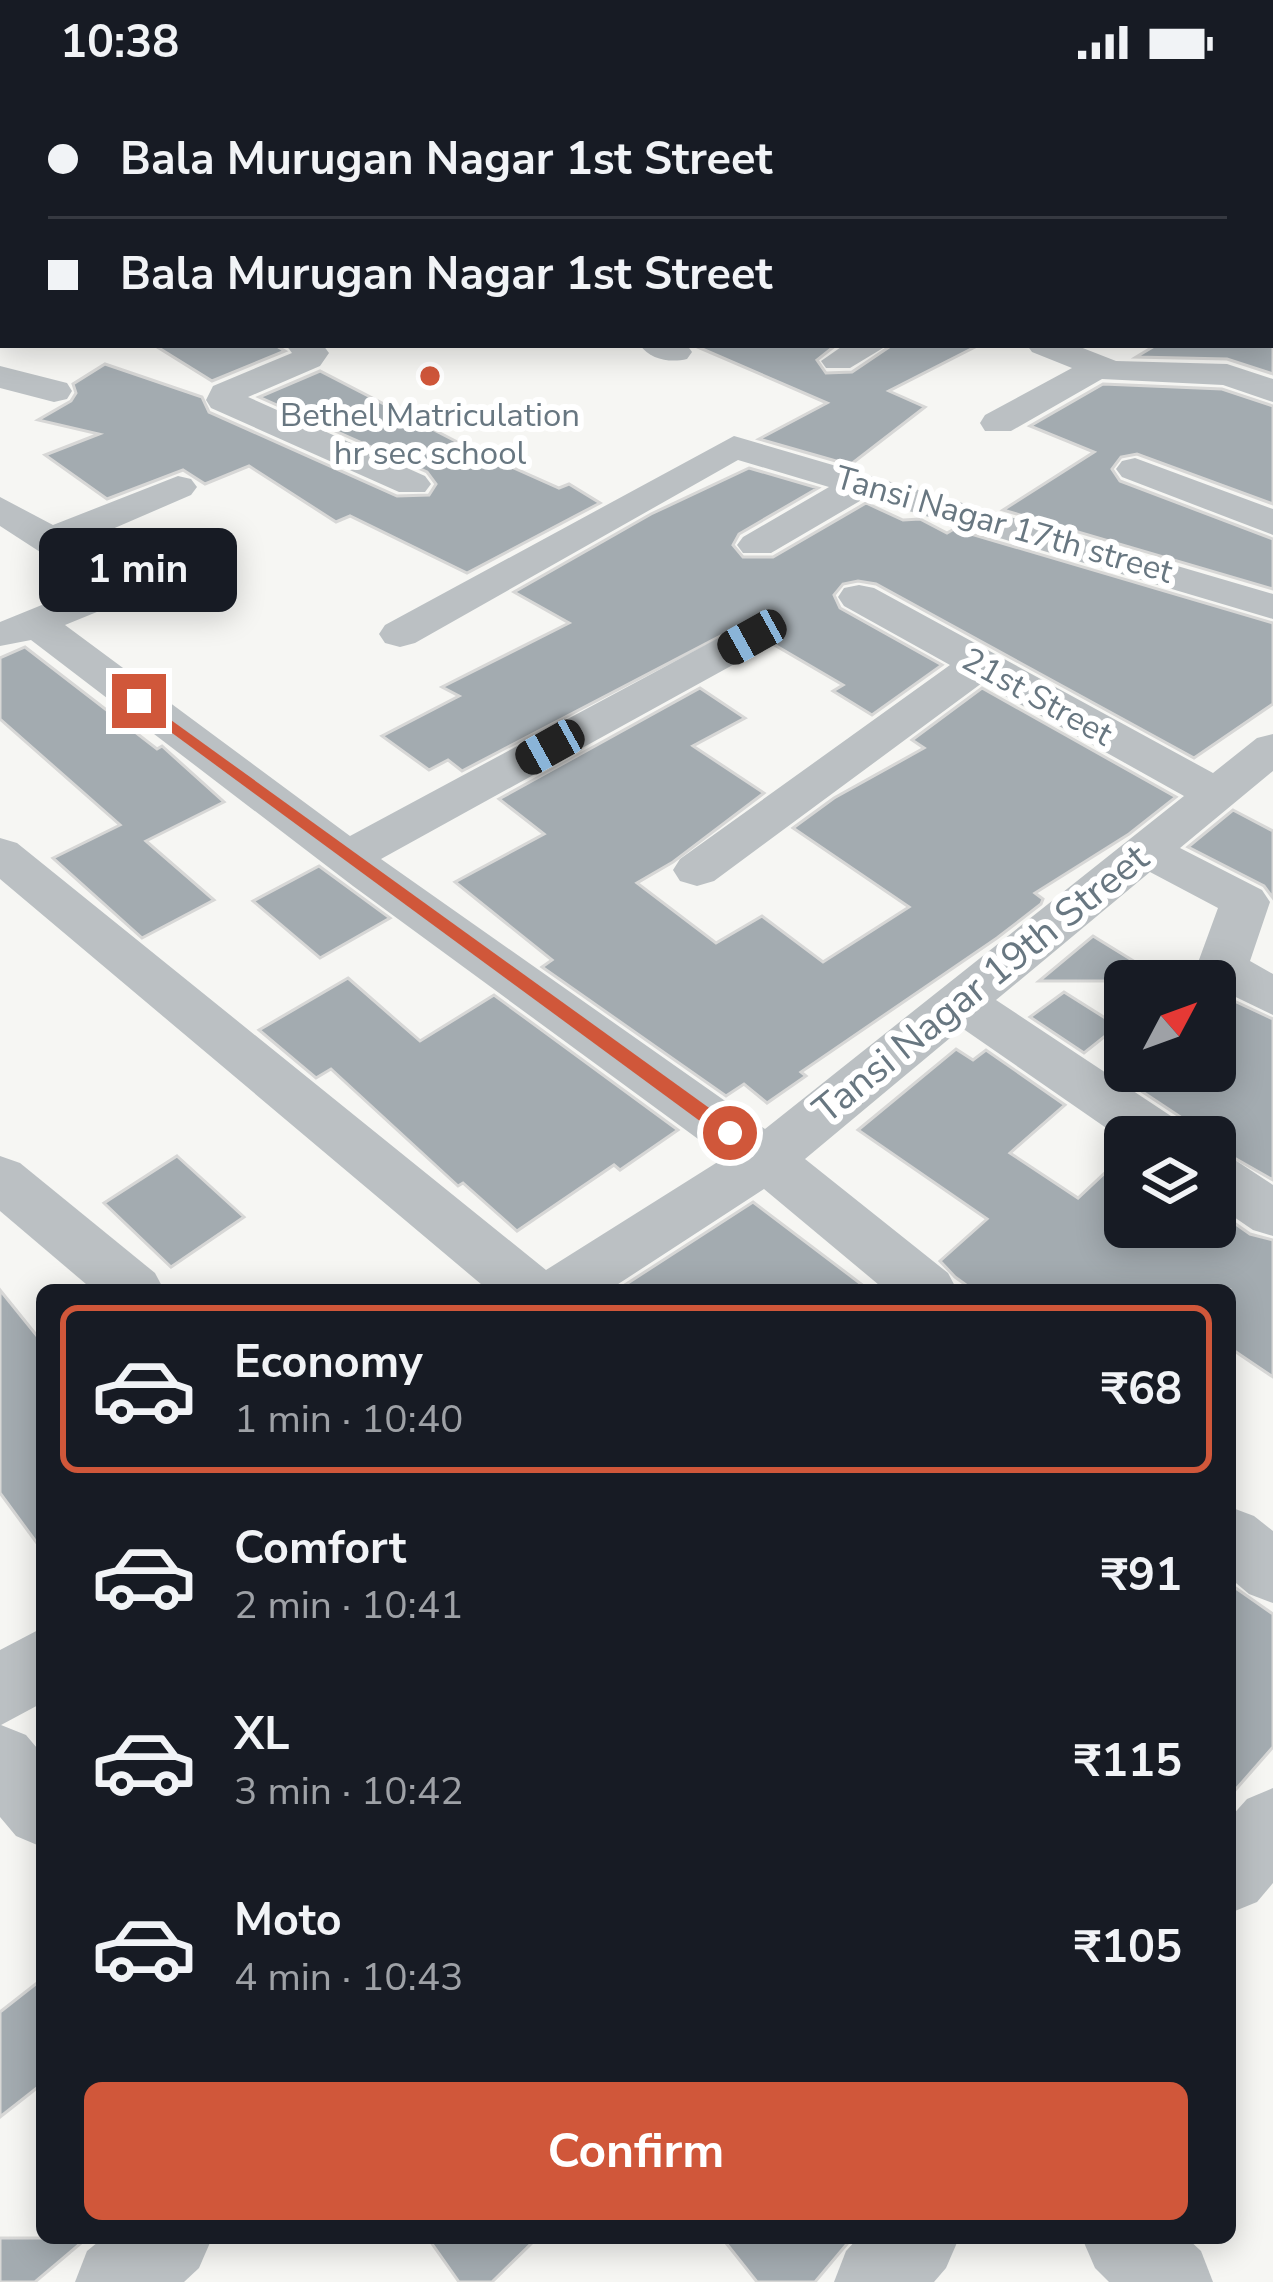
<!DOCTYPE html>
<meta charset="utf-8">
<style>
:root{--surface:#171b24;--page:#20242c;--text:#f1f3f6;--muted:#9ea1a6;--line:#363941;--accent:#d0573a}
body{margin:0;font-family:"Nunito Sans",sans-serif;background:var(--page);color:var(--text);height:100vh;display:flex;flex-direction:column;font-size:45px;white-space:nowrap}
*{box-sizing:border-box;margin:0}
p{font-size:39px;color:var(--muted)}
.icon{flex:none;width:66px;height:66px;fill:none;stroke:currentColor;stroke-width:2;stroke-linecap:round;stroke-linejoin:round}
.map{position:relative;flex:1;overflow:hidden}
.sheet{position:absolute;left:36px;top:1200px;width:1200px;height:960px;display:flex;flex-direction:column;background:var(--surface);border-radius:18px;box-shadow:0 6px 30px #0003}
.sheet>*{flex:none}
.top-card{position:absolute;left:0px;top:0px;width:1275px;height:264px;box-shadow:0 6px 30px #0003;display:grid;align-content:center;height:264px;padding:0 48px;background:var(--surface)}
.needle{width:78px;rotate:49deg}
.fabs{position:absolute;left:1104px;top:876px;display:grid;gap:24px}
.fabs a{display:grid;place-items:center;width:132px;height:132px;border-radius:18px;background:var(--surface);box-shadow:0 6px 30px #0003;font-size:60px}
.end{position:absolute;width:54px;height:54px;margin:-27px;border:15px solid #d0573a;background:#fff;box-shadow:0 0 0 6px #fff}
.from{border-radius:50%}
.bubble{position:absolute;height:84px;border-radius:18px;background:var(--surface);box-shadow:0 6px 30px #0003;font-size:39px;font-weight:700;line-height:84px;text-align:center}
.car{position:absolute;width:36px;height:72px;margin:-36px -18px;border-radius:15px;box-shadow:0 0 9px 3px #0007;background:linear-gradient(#222 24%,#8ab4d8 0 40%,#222 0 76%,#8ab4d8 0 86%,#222 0)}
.top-card b{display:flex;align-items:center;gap:42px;height:114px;font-size:45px}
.top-card b+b{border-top:3px solid var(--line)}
.top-card i{width:30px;height:30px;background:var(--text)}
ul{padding:21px 0 0;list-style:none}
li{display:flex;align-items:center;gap:36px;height:168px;margin:0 24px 18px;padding:0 24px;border:6px solid transparent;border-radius:18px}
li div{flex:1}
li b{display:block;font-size:45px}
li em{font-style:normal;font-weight:700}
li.selected{border-color:var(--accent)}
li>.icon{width:108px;height:108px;stroke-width:1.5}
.cta{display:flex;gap:24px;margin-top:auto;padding:24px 48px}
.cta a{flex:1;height:138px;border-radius:18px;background:var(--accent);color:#fff;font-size:48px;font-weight:700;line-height:138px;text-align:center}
.status{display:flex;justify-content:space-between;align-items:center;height:84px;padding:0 60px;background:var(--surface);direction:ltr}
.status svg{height:33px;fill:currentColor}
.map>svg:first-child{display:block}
</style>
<div class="status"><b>10:38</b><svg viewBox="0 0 49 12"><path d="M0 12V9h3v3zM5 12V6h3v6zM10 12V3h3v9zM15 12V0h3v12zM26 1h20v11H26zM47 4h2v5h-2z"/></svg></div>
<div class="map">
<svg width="1273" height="2198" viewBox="0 0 1273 2198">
<rect width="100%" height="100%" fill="#f6f6f3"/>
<!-- building -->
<g fill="#a3abb0" stroke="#d7d7d6" stroke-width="3">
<polygon points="154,261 275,261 285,267 212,297"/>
<polygon points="693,261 836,261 817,276 826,289 852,288 892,261 979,261 889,307 925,323 850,381 759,355 827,319"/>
<polygon points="1156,261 1273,261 1273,290 1227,275 1136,273"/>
<polygon points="105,280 202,313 209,328 397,412 429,411 436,400 427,388 259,313 320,287 467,363 559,404 569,400 600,419 467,489 350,432 336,438 249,382 205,400 183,386 107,415 45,371 99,350 38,336 71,317 76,309 73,300"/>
<polygon points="1103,300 1222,305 1273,322 1273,420 1137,370 1121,373 1112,385 1120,397 1273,455 1273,505 1003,426 1094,368 1030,342"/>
<polygon points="749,384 818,404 739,450 733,461 743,473 773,473 866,419 903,436 920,435 947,449 954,445 1273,539 1273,620 1194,674 876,500 858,497 843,500 834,511 840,524 942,581 872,631 833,607 843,601 773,560 777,550 771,542 751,536 462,687 448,676 429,686 382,652 459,612 442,603 569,539 514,508 651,430"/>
<polygon points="25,563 157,665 162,662 224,718 146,757 214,816 142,854 53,774 120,741 0,635 0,574"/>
<polygon points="700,604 745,634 693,662 764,709 673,778 637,799 716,859 762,832 823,878 909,823 793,744 834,714 924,664 912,656 982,604 1176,713 1129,750 1035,809 1043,815 1041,820 997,854 801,988 806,992 767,1019 744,1000 726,1012 542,883 552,876 455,798 544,750 499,715"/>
<polygon points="1233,726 1273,747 1273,814 1264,802 1188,763"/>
<polygon points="319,782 390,834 320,874 253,817"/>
<polygon points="1093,852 1166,897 1039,897"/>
<polygon points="348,894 420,957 494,911 678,1046 620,1086 614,1081 517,1147 463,1099 458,1102 331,985 316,994 259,946"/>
<polygon points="1064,908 1118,942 1084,969 1030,933"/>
<polygon points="1215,908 1273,935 1273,1096 1215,1063 1215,1053 1200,1053 1190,1046 1182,1034 1111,987 1188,987 1215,1005"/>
<polygon points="956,965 973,976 986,966 1065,1021 1010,1069 1078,1114 1125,1070 1125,1143 1215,1143 1223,1131 1250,1150 1273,1156 1273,1293 1230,1264 1230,1206 973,1206 955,1193 940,1177 987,1135 858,1046"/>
<polygon points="177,1072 244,1133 171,1183 104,1119"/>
<polygon points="753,1118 869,1206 617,1206"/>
<polygon points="0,1206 42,1258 42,1466 0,1409"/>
<polygon points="1230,1500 1273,1530 1273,1663 1230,1712"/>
<polygon points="42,1895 42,2000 0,2033 0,1928"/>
<polygon points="0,2154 87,2154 35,2198 0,2198"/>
<polygon points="428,2154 537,2154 492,2198 459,2198"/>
<polygon points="722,2154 852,2154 815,2198 757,2198"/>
</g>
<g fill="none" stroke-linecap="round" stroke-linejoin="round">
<defs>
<g id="primary">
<polygon points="0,0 17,0 19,3 3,3 0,12"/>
<polygon points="65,0 122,0 124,3 67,3"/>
<rect x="1272" y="150" width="1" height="22"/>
</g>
</defs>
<!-- primary casing -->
<use href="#primary" stroke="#afb4b7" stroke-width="6"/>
<!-- street -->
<g fill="#bbc0c3" fill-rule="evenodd">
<polygon points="218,0 254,0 256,3 220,3"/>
<polygon points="438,0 472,0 436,3"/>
<polygon points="650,0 684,0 648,3"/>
<polygon points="862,0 897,0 899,3 864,3"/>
<polygon points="1144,0 1177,0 1142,3"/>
<polygon points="1273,47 1273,65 1272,66 1272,48"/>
<rect x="0" y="91" width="3" height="18"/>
<rect x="1272" y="109" width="1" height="18"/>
<polygon points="0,166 3,167 3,189 0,188"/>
<polygon points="286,261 323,261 329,269 320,282 248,313 425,392 431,400 425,408 399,408 211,324 206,316 213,302 292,269"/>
<path d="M640 261H687L692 268 687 275C671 279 650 276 640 261Z"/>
<polygon points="844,261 888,261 850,284 826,284 821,277"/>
<polygon points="1027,261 1075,261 1116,277 1227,280 1273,295 1273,318 1223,301 1102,295 1011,347 985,347 980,339 985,331 1072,284 1032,268"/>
<polygon points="0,282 67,299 72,307 67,315 54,318 0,304"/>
<polygon points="734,352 1273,510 1273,535 865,414 771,469 743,469 737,461 743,453 829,403 738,376 415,559 400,563 385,559 379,550 385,541"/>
<polygon points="1135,374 1273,425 1273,451 1122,393 1116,385 1122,377"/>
<polygon points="178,392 191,395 197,403 191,411 80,459 136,494 142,503 136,512 65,541 350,752 737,544 752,540 767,544 773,553 767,562 381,775 765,1045 1184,712 982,599 714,797 697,802 680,797 673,786 680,775 950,581 844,522 838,513 844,504 859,501 874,504 1213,689 1257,654 1273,650 1273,687 1180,764 1262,806 1270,818 1250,877 1273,890 1273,931 1215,903 1215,897 1204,896 1196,884 1218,824 1150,788 996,916 1180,1038 1188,1053 1125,1053 1125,1057 962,944 805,1075 948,1189 957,1206 885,1206 764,1105 609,1206 488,1206 0,795 0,754 17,759 546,1186 724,1074 353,802 31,556 0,562 0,538 91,501 0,442 0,413 53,441"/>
<polygon points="1215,1069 1235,1076 1273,1101 1273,1152 1253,1146 1215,1120"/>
<polygon points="0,1072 20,1079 155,1189 164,1206 93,1206 0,1127"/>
<polygon points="1230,1423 1254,1432 1273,1447 1273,1519 1249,1510 1230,1494"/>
<polygon points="42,1544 42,1619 1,1641 26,1651 42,1670 42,1763 16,1752 0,1733 0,1566"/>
<polygon points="1273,1704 1273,1799 1257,1818 1230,1829 1230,1734 1247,1715"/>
<polygon points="103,2154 212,2154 199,2184 184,2198 75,2198 87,2167"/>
<polygon points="858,2154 959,2154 946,2184 934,2198 834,2198 846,2167"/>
<polygon points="1082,2154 1187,2154 1201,2167 1213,2198 1109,2198 1095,2184"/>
</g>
<!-- primary -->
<use href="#primary" fill="#fff" fill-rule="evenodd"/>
</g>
<!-- route -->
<polygon fill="#d0573a" points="139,613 737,1044 737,1054 723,1054 134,621 134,614"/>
<!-- markers -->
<circle fill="#d0573a" stroke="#fff" stroke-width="4.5" cx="430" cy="292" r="12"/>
<g text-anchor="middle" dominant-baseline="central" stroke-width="12" stroke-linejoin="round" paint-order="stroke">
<!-- far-poi labels -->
<g font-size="33" fill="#687781" stroke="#fff">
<text x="430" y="331">Bethel Matriculation<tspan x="430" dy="38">hr sec school</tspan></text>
</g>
<!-- far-street labels -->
<g font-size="33" fill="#687781" stroke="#fff">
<text transform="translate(1004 441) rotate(16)">Tansi Nagar 17th street</text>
<text transform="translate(1037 613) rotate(29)">21st Street</text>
</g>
<!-- street labels -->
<g font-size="39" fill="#687781" stroke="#fff">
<text transform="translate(981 900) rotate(-39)">Tansi Nagar 19th Street</text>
</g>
</g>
</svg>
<div class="fabs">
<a><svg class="needle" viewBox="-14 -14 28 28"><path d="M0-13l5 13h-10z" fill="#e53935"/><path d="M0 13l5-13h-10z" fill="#9ea1a6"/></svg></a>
<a><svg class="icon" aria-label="layers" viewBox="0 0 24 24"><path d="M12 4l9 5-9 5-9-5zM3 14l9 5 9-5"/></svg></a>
</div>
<i class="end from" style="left:730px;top:1049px"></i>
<i class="end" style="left:139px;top:617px"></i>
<div class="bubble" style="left:39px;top:444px;width:198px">1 min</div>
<i class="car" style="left:752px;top:553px;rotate:241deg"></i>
<i class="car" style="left:550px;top:663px;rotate:241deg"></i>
<div class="top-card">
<b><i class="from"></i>Bala Murugan Nagar 1st Street</b>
<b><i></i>Bala Murugan Nagar 1st Street</b>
</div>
<section class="sheet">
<ul>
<li class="selected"><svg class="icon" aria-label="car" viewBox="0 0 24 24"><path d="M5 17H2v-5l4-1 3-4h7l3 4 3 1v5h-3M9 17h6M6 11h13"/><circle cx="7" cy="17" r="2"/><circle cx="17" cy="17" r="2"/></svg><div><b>Economy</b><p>1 min · 10:40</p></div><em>₹68</em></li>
<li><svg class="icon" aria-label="car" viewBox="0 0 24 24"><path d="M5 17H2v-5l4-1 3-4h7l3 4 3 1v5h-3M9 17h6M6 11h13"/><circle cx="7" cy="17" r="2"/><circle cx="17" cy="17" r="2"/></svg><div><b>Comfort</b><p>2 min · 10:41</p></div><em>₹91</em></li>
<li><svg class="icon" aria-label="car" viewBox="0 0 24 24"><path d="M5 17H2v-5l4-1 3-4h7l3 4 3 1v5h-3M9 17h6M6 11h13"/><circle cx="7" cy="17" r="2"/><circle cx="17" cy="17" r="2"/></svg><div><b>XL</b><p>3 min · 10:42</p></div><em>₹115</em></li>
<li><svg class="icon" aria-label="car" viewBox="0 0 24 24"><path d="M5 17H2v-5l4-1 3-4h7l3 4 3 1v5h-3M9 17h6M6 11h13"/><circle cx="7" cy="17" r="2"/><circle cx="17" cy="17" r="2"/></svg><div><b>Moto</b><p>4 min · 10:43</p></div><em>₹105</em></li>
</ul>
<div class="cta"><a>Confirm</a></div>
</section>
</div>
